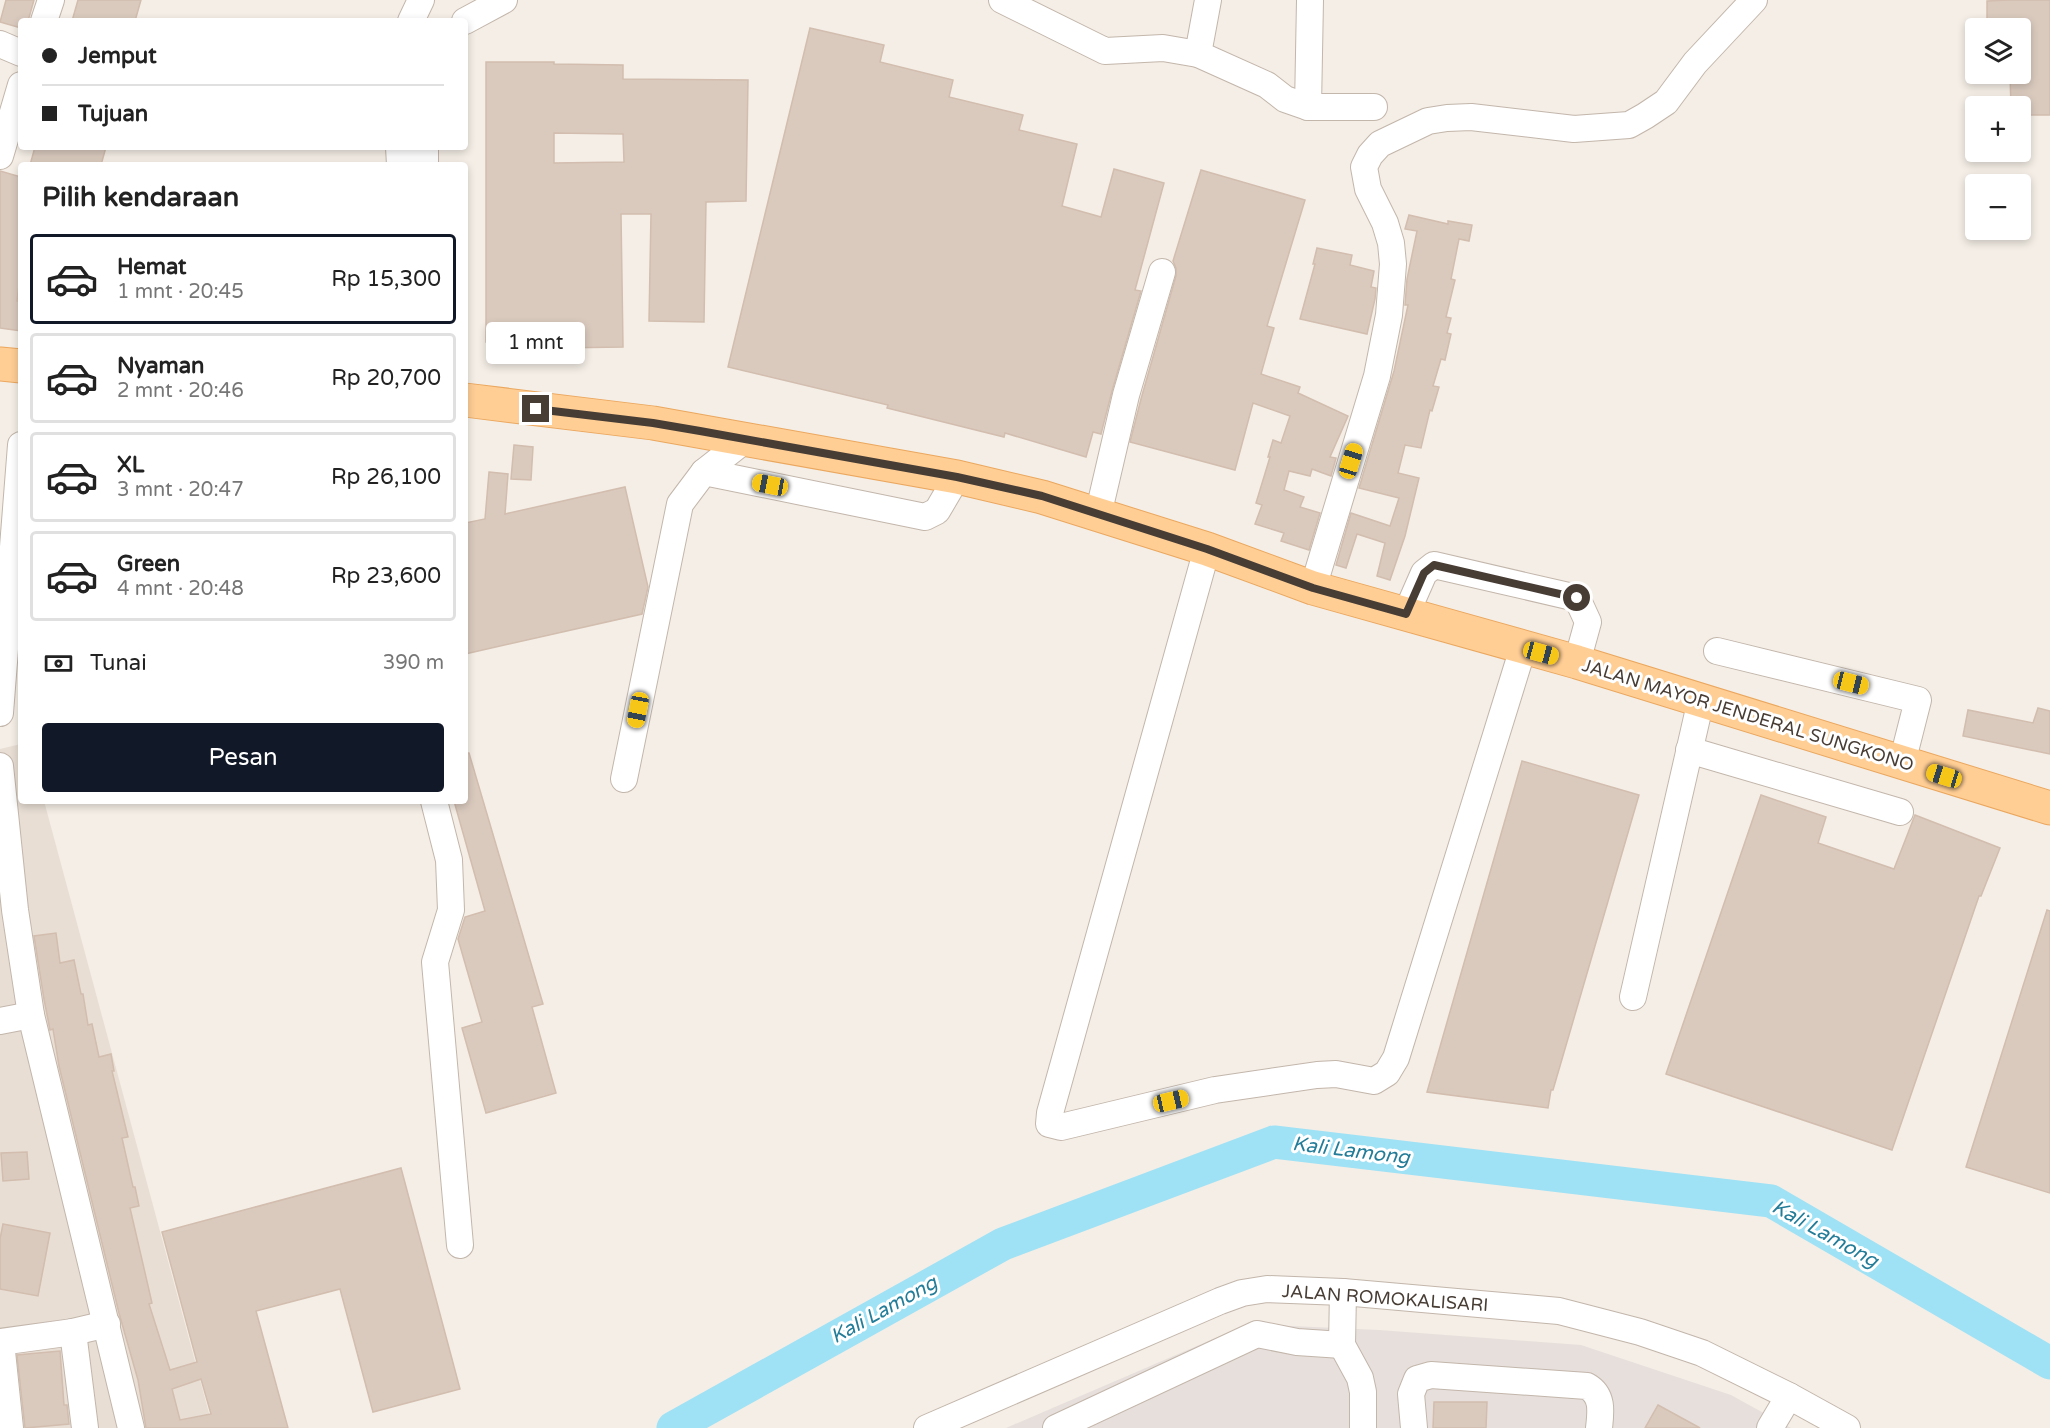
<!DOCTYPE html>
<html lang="id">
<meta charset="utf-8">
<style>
:root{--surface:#fff;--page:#f2f2f2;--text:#222;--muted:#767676;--line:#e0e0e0;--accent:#111827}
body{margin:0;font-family:"Varela Round",sans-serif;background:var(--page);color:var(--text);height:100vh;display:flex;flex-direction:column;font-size:22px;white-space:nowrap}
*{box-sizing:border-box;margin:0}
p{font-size:20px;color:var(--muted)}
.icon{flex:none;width:33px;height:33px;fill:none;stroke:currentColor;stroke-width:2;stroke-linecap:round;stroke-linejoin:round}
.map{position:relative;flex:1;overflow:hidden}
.panel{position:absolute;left:18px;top:162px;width:450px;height:642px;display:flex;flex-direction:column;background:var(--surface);border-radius:6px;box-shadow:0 3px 9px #0003}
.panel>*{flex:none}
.hud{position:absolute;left:18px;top:18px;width:450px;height:132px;border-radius:6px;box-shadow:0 3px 9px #0003;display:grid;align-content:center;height:132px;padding:0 24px;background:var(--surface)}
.buttons{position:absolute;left:1965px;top:18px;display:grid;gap:12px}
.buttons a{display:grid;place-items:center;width:66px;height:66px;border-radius:6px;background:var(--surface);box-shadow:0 3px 9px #0003;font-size:30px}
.end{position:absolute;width:27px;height:27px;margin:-14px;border:8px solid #483d35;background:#fff;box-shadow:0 0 0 3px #fff}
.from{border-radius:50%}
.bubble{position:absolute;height:42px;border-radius:6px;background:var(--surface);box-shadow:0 3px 9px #0003;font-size:20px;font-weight:600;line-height:42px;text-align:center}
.car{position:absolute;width:18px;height:36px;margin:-18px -9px;border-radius:8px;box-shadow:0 0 4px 2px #0007;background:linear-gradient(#f5c518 24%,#345 0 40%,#f5c518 0 76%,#345 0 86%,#f5c518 0)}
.hud b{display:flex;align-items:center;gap:21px;height:57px;font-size:22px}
.hud b+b{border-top:2px solid var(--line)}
.hud i{width:15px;height:15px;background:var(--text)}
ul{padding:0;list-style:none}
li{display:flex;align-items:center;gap:18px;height:90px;margin:0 12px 9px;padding:0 12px;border:3px solid var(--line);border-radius:6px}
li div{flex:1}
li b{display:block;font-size:22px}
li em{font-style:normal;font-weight:600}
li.current{border-color:var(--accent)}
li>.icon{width:54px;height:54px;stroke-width:1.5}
h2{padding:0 24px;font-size:27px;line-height:72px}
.pay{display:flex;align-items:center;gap:15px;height:66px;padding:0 24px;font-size:22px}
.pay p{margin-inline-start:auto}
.action{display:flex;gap:12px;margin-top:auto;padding:12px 24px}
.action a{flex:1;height:69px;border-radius:6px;background:var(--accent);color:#fff;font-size:24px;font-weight:600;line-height:69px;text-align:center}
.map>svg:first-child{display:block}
</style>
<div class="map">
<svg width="2050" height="1428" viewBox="0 0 2050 1428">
<rect width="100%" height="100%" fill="#f4eee6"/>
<!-- residential -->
<polygon fill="#e8ded4" points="21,744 21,801 44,801 213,1428 0,1428 0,749"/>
<!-- industrial -->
<polygon fill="#e6dfdb" points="1248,1324 1379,1330 1581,1345 1731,1395 1791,1428 1006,1428"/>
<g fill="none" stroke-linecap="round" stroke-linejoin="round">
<!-- river -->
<polyline stroke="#9fe1f5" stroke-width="33" points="673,1428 1003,1244 1274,1142 1771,1201 2050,1363"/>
</g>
<!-- building -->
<g fill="#dacabe" stroke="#d2bdae" stroke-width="1.5" fill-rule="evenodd">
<polygon points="6,0 34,0 28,21 21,21 21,28 0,22"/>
<polygon points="78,0 141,0 135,21 72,21"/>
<polygon points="2009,0 2050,0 2050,115 2020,115 2020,106 2011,106 2010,74 2020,74 2020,28 1987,28 1987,1"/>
<polygon points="810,28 884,45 880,62 953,80 949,97 1023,115 1019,130 1077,144 1062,206 1101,217 1114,169 1164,183 1135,290 1141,291 1112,391 1101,434 1093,432 1086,457 1005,433 1004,437 887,408 888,405 728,367"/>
<path d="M486 62H554V64L623 65V79L748 80 746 201 706 202 704 322 649 321 651 214H621L623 347 557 348V342H486ZM554 133 623 134 624 162 554 163Z"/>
<polygon points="35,147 106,147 101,165 30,165"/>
<polygon points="1201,170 1305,200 1267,326 1274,328 1261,374 1300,387 1298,393 1348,416 1330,457 1336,458 1331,476 1312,469 1310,476 1289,471 1284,490 1304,497 1300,507 1320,513 1309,550 1281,541 1284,533 1255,524 1262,505 1256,503 1270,457 1268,457 1273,440 1281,443 1290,416 1253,403 1235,470 1130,442 1141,399 1176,276 1176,268 1173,261"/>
<polygon points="0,171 21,177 21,270 17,301 21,302 21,331 0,328"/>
<polygon points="1409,215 1448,224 1448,221 1472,225 1469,241 1459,239 1451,279 1455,280 1446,317 1451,318 1447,333 1451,334 1445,360 1441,359 1433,386 1439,387 1432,411 1430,410 1421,448 1405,445 1398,473 1419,478 1405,536 1390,580 1377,576 1385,543 1357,534 1346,568 1336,565 1351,513 1390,526 1399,498 1359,488 1394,371 1408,305 1405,305 1407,279 1417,231 1405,229"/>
<polygon points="1317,248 1352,255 1350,265 1374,271 1371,287 1376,288 1375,299 1367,334 1300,319 1315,264 1313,264"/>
<polygon points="514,445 533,447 531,480 511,479"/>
<polygon points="489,472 508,474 505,514 625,487 648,587 642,614 465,654 465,523 485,519"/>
<polygon points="2038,708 2050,711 2050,754 1963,736 1968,710 2033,723"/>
<polygon points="465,753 469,753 543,1004 532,1007 556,1093 486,1113 462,1028 482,1022 458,939 465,917 485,911 454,801 465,801"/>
<polygon points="1522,761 1639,795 1553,1090 1551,1090 1548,1108 1427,1092"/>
<polygon points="1761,795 1826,817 1818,843 1894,869 1915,815 2000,848 1981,896 1979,896 1892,1150 1666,1074"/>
<polygon points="2047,910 2050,911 2050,1193 1966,1167"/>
<path d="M56 933 60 963 74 960 81 994H83L88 1025 92 1024 99 1057 111 1054 114 1071H112L128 1137 122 1138 133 1187H135L139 1206 130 1208 152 1303 149 1304 170 1370 197 1362 162 1232 401 1168 460 1389 373 1412 340 1289 256 1311 288 1428H146L138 1380 119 1313 59 1066 53 1029 50 1030 44 999 34 936ZM201 1379 211 1414 180 1420 172 1389Z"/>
<polygon points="27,1152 29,1179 3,1181 1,1153"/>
<polygon points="3,1224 50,1233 38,1296 0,1289 0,1239"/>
<polygon points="60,1351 64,1405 67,1405 69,1424 25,1428 17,1355"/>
<polygon points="1434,1402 1487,1402 1486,1428 1433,1428"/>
<polygon points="1658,1405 1700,1428 1645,1428"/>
</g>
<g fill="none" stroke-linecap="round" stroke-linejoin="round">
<defs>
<g id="minor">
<polyline points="1002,0 1105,51 1163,48 1198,54 1267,85 1285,99 1308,107 1374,107"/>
<polyline points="44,21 51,0"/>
<polyline points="411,21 421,0"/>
<polyline points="465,21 504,0"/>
<polyline points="0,44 21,53"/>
<polyline points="1198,54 1208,0"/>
<polyline points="1308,107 1310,0"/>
<polyline points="399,147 400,165"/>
<polyline points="0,156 21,85"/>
<polyline points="425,165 425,147"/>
<polyline points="704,472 925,517 937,511 957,477"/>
<polyline points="1098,515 1126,395 1162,272"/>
<polyline points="1207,549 1050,1113 1049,1124 1061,1127 1215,1090 1317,1075 1336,1074 1374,1081 1387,1073 1396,1058 1523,648"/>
<polyline points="1313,588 1377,376 1389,315 1393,264 1391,243 1385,223 1368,189 1364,167 1370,155 1380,144 1428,121 1447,118 1471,117 1574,129 1629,125 1645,116 1666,102 1695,63 1754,0"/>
<polyline points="1406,614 1424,573 1434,565 1577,598 1588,622 1577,662"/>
<polyline points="1717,651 1918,700 1902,763"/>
<polyline points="0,713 21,445"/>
<polyline points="1689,750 1900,812"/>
<polyline points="0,766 15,910 31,1015 131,1428"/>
<polyline points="624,779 680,504 704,472 746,439"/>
<polyline points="434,801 449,860 451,910 435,962 460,1245"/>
<polyline points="1633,997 1701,700"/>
<polyline points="0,1021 31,1015"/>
<polyline points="1343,1292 1342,1345 1360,1378 1363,1392 1363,1428"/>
<polyline points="73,1332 85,1428"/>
<polyline points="0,1342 73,1332 107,1324"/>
<polyline points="1,1342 10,1428"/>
<polyline points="927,1428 1220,1301 1242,1293 1267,1289 1343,1292 1559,1311 1640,1332 1702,1353 1789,1396 1847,1428"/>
<polyline points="1056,1428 1257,1334 1297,1342 1342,1345"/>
<path d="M1414 1428 1411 1394 1417 1379 1431 1375 1587 1386C1603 1395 1601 1411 1599 1428"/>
<polyline points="1770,1428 1789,1396"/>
</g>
<g id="major">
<polyline points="0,364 21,366"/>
<polyline points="465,400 653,423 957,477 1042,497 1207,549 1313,588 1577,662 2050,808"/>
</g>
</defs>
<!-- minor casing -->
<use href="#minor" stroke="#c3b6ab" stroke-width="28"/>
<!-- major casing -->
<use href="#major" stroke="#eba75e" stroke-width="35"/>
<!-- minor -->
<use href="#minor" stroke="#fff" stroke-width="26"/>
<!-- major -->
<use href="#major" stroke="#ffce95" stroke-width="33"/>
</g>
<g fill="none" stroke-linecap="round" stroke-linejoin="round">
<!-- route -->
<polyline stroke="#483d35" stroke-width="8" points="536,409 653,423 700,431 957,477 1042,496 1207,549 1313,588 1406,614 1424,573 1434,565 1577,598"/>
</g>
<g text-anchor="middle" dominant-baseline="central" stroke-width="6" stroke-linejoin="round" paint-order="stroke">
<!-- street labels -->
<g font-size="18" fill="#483d35" stroke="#fff">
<text transform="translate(1748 715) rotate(17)">JALAN MAYOR JENDERAL SUNGKONO</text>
<text transform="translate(1385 1298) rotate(4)">JALAN ROMOKALISARI</text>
</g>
<!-- water labels -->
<g font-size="20" font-style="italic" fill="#237c98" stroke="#fff">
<text transform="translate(1351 1151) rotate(7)">Kali Lamong</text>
<text transform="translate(1825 1234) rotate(29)">Kali Lamong</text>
<text transform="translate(884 1310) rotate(-29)">Kali Lamong</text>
</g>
</g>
</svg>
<div class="buttons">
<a><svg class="icon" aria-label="layers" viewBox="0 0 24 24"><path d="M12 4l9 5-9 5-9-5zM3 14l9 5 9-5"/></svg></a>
<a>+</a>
<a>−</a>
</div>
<i class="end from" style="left:1577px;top:598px"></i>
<i class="end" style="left:536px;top:409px"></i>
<div class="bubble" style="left:486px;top:322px;width:99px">1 mnt</div>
<i class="car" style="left:1351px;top:461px;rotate:17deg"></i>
<i class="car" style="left:770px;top:485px;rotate:281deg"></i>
<i class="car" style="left:1541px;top:653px;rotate:105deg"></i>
<i class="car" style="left:1851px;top:683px;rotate:104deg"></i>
<i class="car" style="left:638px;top:710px;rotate:191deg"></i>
<i class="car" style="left:1944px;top:776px;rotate:287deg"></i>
<i class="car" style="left:1171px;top:1101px;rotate:77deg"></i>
<div class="hud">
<b><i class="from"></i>Jemput</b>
<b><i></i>Tujuan</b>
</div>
<section class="panel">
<h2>Pilih kendaraan</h2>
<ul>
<li class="current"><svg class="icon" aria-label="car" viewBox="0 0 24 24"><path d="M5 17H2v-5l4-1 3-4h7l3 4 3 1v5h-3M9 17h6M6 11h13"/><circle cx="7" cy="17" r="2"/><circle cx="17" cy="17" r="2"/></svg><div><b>Hemat</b><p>1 mnt · 20:45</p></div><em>Rp 15,300</em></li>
<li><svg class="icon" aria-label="car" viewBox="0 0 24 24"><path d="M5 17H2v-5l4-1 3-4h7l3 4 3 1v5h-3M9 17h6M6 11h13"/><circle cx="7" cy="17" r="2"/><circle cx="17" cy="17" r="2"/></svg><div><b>Nyaman</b><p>2 mnt · 20:46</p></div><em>Rp 20,700</em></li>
<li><svg class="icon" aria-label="car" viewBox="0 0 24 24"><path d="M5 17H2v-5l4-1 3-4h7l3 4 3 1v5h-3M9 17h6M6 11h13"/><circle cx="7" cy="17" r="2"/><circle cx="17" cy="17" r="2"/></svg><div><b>XL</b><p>3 mnt · 20:47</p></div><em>Rp 26,100</em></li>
<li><svg class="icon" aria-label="car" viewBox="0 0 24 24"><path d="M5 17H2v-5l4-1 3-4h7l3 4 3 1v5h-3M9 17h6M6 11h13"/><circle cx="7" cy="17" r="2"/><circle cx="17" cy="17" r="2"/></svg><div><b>Green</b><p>4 mnt · 20:48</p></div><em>Rp 23,600</em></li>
</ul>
<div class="pay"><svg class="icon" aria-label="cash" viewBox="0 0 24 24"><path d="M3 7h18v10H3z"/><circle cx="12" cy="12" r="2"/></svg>Tunai<p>390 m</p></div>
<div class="action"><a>Pesan</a></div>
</section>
</div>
